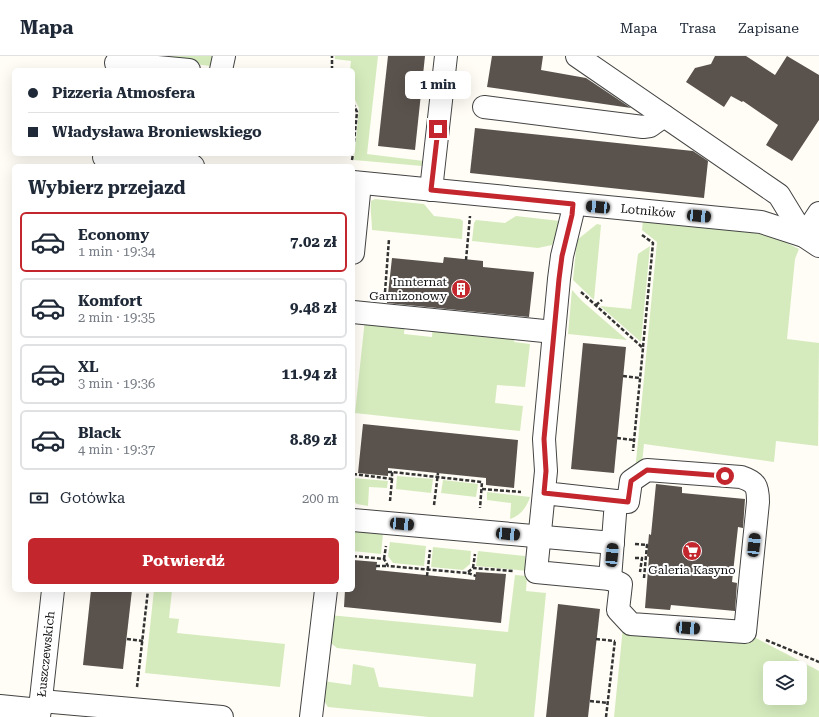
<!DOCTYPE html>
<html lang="pl">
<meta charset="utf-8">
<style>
:root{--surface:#fff;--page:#f2f2f3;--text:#1f2937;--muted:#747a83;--line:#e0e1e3;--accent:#c4262e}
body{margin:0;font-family:"Roboto Serif",serif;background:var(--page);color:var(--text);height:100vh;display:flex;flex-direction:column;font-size:15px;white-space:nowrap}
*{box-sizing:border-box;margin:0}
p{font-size:13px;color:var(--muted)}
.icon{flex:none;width:22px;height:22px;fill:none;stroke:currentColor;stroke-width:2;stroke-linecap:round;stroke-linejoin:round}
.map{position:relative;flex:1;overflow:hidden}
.panel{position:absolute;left:12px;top:108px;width:343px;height:428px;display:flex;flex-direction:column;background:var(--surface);border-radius:6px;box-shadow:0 4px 16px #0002}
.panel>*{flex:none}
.hud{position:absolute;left:12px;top:12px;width:343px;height:88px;border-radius:6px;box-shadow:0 4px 16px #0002;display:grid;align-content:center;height:88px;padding:0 16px;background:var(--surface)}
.buttons{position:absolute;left:763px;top:605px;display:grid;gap:8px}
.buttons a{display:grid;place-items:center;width:44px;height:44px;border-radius:6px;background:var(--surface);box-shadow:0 4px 16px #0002;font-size:20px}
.end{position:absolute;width:18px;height:18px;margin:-9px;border:5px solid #c4262e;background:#fff;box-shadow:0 0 0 2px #fff}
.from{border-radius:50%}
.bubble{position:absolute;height:28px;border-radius:6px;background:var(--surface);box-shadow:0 4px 16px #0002;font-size:13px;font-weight:700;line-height:28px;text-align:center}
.car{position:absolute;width:12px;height:24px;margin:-12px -6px;border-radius:5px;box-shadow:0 0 3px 1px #0007;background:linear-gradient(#222 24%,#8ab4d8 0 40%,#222 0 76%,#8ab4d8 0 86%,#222 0)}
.hud b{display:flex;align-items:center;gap:14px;height:38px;font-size:15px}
.hud b+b{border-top:1px solid var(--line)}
.hud i{width:10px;height:10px;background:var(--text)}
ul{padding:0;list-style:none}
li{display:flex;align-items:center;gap:12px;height:60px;margin:0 8px 6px;padding:0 8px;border:2px solid var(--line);border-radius:6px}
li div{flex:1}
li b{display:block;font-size:15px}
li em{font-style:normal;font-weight:700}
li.on{border-color:var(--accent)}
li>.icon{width:36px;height:36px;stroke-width:1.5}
h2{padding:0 16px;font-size:18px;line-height:48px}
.pay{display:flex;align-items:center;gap:10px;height:44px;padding:0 16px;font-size:15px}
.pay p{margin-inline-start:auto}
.action{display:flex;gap:8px;margin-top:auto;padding:8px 16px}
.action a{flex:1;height:46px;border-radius:6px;background:var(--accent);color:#fff;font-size:16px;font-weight:700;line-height:46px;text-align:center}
header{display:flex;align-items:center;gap:24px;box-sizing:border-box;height:56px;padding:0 20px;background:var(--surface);border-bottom:1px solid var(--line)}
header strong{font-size:19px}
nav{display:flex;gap:22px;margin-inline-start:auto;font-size:14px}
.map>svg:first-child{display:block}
</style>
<header>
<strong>Mapa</strong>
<nav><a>Mapa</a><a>Trasa</a><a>Zapisane</a></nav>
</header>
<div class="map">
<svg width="819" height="661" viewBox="0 0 819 661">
<rect width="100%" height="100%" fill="#fffdf5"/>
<!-- green -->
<g fill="#d5ebbd" fill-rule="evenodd">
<polygon points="145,0 212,0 211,10 144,2"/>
<polygon points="335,0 378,0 367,98 424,105 422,110 354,104 359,52 353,40 353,14 350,14 351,5 335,3"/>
<path d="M375 143 424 148 434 160 460 163 463 165 462 183 372 174C372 164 370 155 371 145Z"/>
<polygon points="516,160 560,165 552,189 538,192 472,185 474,167 476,164 505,167"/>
<polygon points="643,164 722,171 755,177 777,182 799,193 795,203 787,283 819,287 818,390 776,385 774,406 644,388 642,407 635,416 657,186 642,174"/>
<polygon points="597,168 601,169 594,244 573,224 577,184"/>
<polygon points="650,190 641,286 600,250 631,253 638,198"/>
<polygon points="572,234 582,245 627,284 568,278"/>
<polygon points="365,263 405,267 404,278 432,281 433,269 515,277 514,286 530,288 525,331 497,329 495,347 523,350 520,375 355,357"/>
<polygon points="397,420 433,423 431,437 396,433"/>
<polygon points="353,422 388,425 387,432 369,431 368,450 357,448 353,445"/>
<polygon points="443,424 478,428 476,441 441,437"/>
<path d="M487 436 530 441C527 451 520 460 510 463L511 447 487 444Z"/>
<polygon points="353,475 383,478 381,498 353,495"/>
<polygon points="390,486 426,490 424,510 393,507 388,500"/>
<polygon points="433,491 471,495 470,508 463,514 431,511"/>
<polygon points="478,495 525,500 528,515 476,510"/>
<polygon points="515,519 527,520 526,535 546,537 534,661 429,661 328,651 321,640 323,625 351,629 353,608 374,612 379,631 473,641 476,608 337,592 327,584 329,559 508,576"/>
<polygon points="154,534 172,534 169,562 179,563 177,577 285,588 280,631 145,617"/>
<path d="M623 571 754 581 819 615V661H614ZM770 612H800V642H770Z"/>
</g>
<!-- building -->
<g fill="#5a524d">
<polygon points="388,0 425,0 415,94 378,90"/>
<polygon points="492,0 543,0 541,14 586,22 631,52 487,31"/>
<polygon points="715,0 746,0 775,19 787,0 819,19 819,64 792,105 766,89 778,69 743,45 742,46 731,40 724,51 686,26 695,12 711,8"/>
<polygon points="475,72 693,95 708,105 704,142 470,117"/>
<polygon points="444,201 483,205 483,211 534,216 529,261 387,247 392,202 443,207"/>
<polygon points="583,287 626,291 614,417 571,413"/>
<polygon points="363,368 518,384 514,432 486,429 486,422 388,412 388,420 358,417"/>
<polygon points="656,428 682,431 682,437 745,443 743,472 738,471 732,526 737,527 735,555 671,549 670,554 645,552 649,501 647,500 649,478 651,479"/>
<polygon points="353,504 377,506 376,514 475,524 476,516 506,518 501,567 344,551 345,534 353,534"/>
<polygon points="91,534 132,534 123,613 83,609"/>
<polygon points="558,548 600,553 588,661 546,661"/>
</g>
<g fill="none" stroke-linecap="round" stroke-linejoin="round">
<defs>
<g id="minor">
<polyline points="577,0 779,139 804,180 819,157"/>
<polyline points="116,7 189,14"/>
<polyline points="221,14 224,0"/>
<polyline points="484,51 643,71 650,70 664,60"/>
<polyline points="104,101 193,110"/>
<polyline points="353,126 761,166 804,180 819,190"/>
<polyline points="431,134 446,0"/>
<polyline points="353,197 360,127"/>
<polyline points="353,256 554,276"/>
<polyline points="544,437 616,445 610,523 536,516 546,415 544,383 559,223 562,200 572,159 573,148"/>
<polyline points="353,464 613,487"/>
<path d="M610 523 621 528 618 554 631 568 745 576 758 446C758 430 756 426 741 421L647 414 631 425 628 446 616 445"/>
<polyline points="41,645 222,661"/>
<polyline points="0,650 40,654"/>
<polyline points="39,661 53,534"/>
<polyline points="311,661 326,534"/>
</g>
</defs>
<!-- minor casing -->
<use href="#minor" stroke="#444" stroke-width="24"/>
<!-- path -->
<g stroke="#333" stroke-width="2.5" stroke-dasharray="4 2" stroke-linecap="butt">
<polyline points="332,14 332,0"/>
<polyline points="353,47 357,56 353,95"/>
<polyline points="352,104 353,98"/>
<polyline points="642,179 653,187 643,291"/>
<polyline points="466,204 470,160"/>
<polyline points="385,236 389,183"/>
<polyline points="581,236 643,292 633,395"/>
<polyline points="596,249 602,244"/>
<polyline points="623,320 640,322"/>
<polyline points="617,382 634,384"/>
<polyline points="388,416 392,416"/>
<polyline points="353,418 392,423 392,416 482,426 480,452"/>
<polyline points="482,433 521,436"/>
<polyline points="390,445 392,423"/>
<polyline points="434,449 438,417"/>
<polyline points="635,488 647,489"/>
<polyline points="353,500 384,503 388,510 467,517 473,512 513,515"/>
<polyline points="635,502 642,502 640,516"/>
<polyline points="384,503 386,490"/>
<polyline points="376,510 388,510"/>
<polyline points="473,512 475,498"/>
<polyline points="468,517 476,520"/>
<polyline points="427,520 430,494"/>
<polyline points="644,522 647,489 648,489"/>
<polyline points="127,583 143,585"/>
<polyline points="596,583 615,585"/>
<polyline points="766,584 819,606"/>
<polyline points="137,631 148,534"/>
<polyline points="590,645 608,647"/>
<polyline points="606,661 615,584"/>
</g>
<!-- minor -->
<use href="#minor" stroke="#fff" stroke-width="22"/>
</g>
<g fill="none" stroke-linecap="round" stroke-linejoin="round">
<!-- route -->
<polyline stroke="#c4262e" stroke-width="5" points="438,73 431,134 573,148 572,159 562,200 559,223 544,383 546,415 544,437 628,446 631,425 647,414 725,420"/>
</g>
<!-- icons -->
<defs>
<symbol id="building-disc" viewBox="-11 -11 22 22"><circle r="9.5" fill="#c4262e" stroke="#fff"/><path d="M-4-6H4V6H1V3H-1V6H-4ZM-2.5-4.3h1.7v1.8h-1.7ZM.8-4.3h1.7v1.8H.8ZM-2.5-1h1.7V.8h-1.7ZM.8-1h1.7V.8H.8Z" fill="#fff"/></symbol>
<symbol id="supermarket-disc" viewBox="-11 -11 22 22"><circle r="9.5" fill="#c4262e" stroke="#fff"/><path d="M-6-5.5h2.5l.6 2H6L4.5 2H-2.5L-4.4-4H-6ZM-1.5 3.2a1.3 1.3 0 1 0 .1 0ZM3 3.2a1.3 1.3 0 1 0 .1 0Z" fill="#fff"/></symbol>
</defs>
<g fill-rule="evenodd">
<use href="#building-disc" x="450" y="222" width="22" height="22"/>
<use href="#supermarket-disc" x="681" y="484" width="22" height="22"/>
</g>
<g text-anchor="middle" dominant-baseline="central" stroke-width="4" stroke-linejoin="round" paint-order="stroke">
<!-- street labels -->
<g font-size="12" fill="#111" stroke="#fff">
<text transform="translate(648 155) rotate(5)">Lotników</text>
<text transform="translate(46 598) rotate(-84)">Łuszczewskich</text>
</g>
<!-- poi labels -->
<g font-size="12" fill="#111" stroke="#fff" text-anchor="end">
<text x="447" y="226">Innternat<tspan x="447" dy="14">Garnizonowy</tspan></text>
<text x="692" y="514" text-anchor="middle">Galeria Kasyno</text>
</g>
</g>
</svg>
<div class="buttons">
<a><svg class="icon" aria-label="layers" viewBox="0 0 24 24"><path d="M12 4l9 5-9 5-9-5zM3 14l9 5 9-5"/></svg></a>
</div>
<i class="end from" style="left:725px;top:420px"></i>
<i class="end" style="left:438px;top:73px"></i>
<div class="bubble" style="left:405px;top:15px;width:66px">1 min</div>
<i class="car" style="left:598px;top:151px;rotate:275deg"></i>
<i class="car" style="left:699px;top:160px;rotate:95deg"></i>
<i class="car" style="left:402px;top:468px;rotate:95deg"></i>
<i class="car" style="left:508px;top:478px;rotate:95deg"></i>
<i class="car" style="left:754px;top:489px;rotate:6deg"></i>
<i class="car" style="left:612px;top:499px;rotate:5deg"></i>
<i class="car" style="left:688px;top:572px;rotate:94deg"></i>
<div class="hud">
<b><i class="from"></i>Pizzeria Atmosfera</b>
<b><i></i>Władysława Broniewskiego</b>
</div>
<section class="panel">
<h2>Wybierz przejazd</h2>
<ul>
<li class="on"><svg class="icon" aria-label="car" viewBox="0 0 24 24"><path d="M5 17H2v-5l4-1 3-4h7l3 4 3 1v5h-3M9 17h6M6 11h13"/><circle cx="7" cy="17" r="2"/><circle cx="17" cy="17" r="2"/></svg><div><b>Economy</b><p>1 min · 19:34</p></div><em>7.02 zł</em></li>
<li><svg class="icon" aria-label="car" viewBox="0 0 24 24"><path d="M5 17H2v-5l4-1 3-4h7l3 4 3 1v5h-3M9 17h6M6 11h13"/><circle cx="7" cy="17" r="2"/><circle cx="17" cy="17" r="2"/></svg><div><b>Komfort</b><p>2 min · 19:35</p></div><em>9.48 zł</em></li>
<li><svg class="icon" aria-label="car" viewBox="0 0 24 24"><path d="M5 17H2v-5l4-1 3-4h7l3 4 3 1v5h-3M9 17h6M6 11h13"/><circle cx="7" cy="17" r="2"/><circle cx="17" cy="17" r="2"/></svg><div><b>XL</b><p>3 min · 19:36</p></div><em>11.94 zł</em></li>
<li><svg class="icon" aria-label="car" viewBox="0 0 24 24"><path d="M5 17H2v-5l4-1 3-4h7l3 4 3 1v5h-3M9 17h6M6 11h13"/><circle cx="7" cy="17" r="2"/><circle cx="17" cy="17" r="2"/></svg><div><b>Black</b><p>4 min · 19:37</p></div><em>8.89 zł</em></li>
</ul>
<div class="pay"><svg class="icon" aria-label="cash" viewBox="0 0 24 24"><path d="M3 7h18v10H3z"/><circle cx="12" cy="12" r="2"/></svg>Gotówka<p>200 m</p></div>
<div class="action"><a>Potwierdź</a></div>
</section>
</div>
